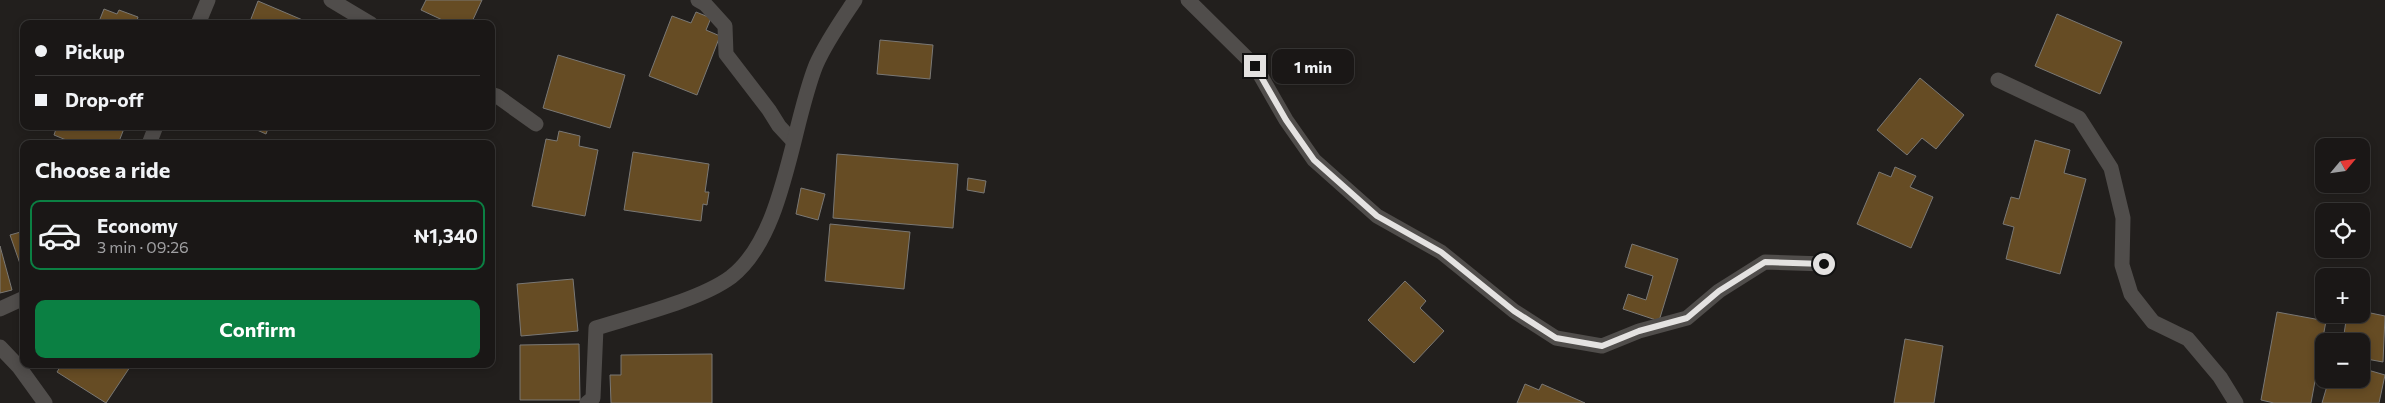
<!DOCTYPE html>
<meta charset="utf-8">
<style>
:root{--surface:#1a1716;--page:#23201f;--text:#f1f3f6;--muted:#9f9fa1;--line:#383635;--accent:#0b8043}
body{margin:0;font-family:Commissioner,sans-serif;background:var(--page);color:var(--text);height:100vh;display:flex;flex-direction:column;font-size:19px;white-space:nowrap}
*{box-sizing:border-box;margin:0}
p{font-size:16px;color:var(--muted)}
.icon{flex:none;width:28px;height:28px;fill:none;stroke:currentColor;stroke-width:2;stroke-linecap:round;stroke-linejoin:round}
.map{position:relative;flex:1;overflow:hidden}
.sheet{position:absolute;left:20px;top:140px;width:475px;height:228px;display:flex;flex-direction:column;background:var(--surface);border-radius:10px;box-shadow:0 2px 8px #0003,0 0 0 1px var(--line)}
.sheet>*{flex:none}
.hud{position:absolute;left:20px;top:20px;width:475px;height:110px;border-radius:10px;box-shadow:0 2px 8px #0003,0 0 0 1px var(--line);display:grid;align-content:center;height:110px;padding:0 15px;background:var(--surface)}
.needle{width:32px;rotate:61deg}
.buttons{position:absolute;left:2315px;top:138px;display:grid;gap:10px}
.buttons a{display:grid;place-items:center;width:55px;height:55px;border-radius:10px;background:var(--surface);box-shadow:0 2px 8px #0003,0 0 0 1px var(--line);font-size:25px}
.end{position:absolute;width:22px;height:22px;margin:-11px;border:6px solid #e4e2e1;background:#111;box-shadow:0 0 0 2px #111}
.from{border-radius:50%}
.bubble{position:absolute;height:35px;border-radius:10px;background:var(--surface);box-shadow:0 2px 8px #0003,0 0 0 1px var(--line);font-size:16px;font-weight:700;line-height:35px;text-align:center}
.hud b{display:flex;align-items:center;gap:18px;height:48px;font-size:19px}
.hud b+b{border-top:1px solid var(--line)}
.hud i{width:12px;height:12px;background:var(--text)}
ul{padding:0;list-style:none}
li{display:flex;align-items:center;gap:15px;height:70px;margin:0 10px 8px;padding:0 5px;border:2px solid transparent;border-radius:10px}
li div{flex:1}
li b{display:block;font-size:19px}
li em{font-style:normal;font-weight:700}
li.active{border-color:var(--accent)}
li>.icon{width:45px;height:45px;stroke-width:1.5}
h2{padding:0 15px;font-size:22px;line-height:60px}
.action{display:flex;gap:10px;margin-top:auto;padding:10px 15px}
.action a{flex:1;height:58px;border-radius:10px;background:var(--accent);color:#fff;font-size:20px;font-weight:700;line-height:58px;text-align:center}
.map>svg:first-child{display:block}
</style>
<div class="map">
<svg width="2385" height="403" viewBox="0 0 2385 403">
<rect width="100%" height="100%" fill="#221f1d"/>
<!-- building -->
<g fill="#664c24" stroke="#7a7875">
<polygon points="426,0 482,0 471,24 451,24 421,10"/>
<polygon points="258,1 312,24 249,24"/>
<polygon points="104,9 117,14 119,10 138,17 136,24 98,24"/>
<polygon points="696,12 711,18 706,30 720,36 697,95 649,76 672,16 691,23"/>
<polygon points="2057,14 2122,42 2100,94 2035,66"/>
<polygon points="880,40 933,45 930,79 877,74"/>
<polygon points="558,55 625,75 610,128 543,108"/>
<polygon points="1920,78 1964,115 1936,149 1922,138 1907,155 1877,130"/>
<polygon points="57,126 125,126 118,144 76,144 54,135"/>
<polygon points="248,126 269,126 266,134"/>
<polygon points="559,131 580,136 579,146 598,150 585,216 532,206 546,139 557,141"/>
<polygon points="2035,140 2070,150 2064,173 2086,179 2060,274 2006,259 2014,227 2003,224 2011,197 2019,199"/>
<polygon points="633,152 709,164 705,192 709,192 707,205 703,204 701,221 624,210"/>
<polygon points="837,154 958,164 953,228 833,218"/>
<polygon points="1895,167 1916,176 1910,187 1933,197 1911,248 1857,224 1879,172 1891,177"/>
<polygon points="968,178 986,181 984,193 967,190"/>
<polygon points="801,188 825,194 818,220 796,214"/>
<polygon points="830,224 910,232 904,289 825,281"/>
<polygon points="24,231 24,275 10,235"/>
<polygon points="1632,244 1678,259 1659,321 1623,309 1628,294 1646,300 1653,276 1625,267"/>
<polygon points="0,246 12,290 0,293"/>
<polygon points="573,279 578,331 521,336 517,284"/>
<polygon points="1405,281 1426,301 1420,308 1444,331 1414,363 1368,320"/>
<polygon points="2361,311 2385,316 2383,362 2361,358 2361,341 2343,341 2347,314 2361,314"/>
<polygon points="2277,312 2326,321 2311,403 2274,403 2261,400"/>
<polygon points="1905,339 1943,346 1934,403 1894,403"/>
<polygon points="579,344 580,400 520,400 520,345"/>
<polygon points="712,354 712,403 611,403 610,375 621,375 621,355"/>
<polygon points="62,364 132,364 106,403 57,372"/>
<polygon points="2361,368 2385,375 2379,403 2322,403 2329,379 2361,379"/>
<polygon points="1525,384 1539,390 1542,384 1585,403 1517,403"/>
</g>
<g fill="none" stroke-linecap="round" stroke-linejoin="round">
<!-- minor -->
<g stroke="#504d4b" stroke-width="15">
<polyline points="331,0 371,24"/>
<polyline points="698,0 705,4 725,26 726,54 769,110 779,126 793,141"/>
<polyline points="1188,0 1255,66 1286,120 1314,160 1377,216 1441,252 1514,311 1556,338 1602,346 1639,331 1687,318 1719,291 1765,262 1825,264"/>
<polyline points="198,24 208,0"/>
<polyline points="1998,80 2079,118 2111,168 2123,218 2122,265 2131,294 2153,322 2188,339 2220,377 2236,403"/>
<polyline points="491,94 497,96 536,124"/>
<polyline points="149,144 156,126"/>
<polyline points="0,309 24,298"/>
<polyline points="0,347 19,367 45,403"/>
<path d="M587 403 593 398 596 328C634 316 700 300 731 277 785 235 791 127 816 65 826 42 841 21 855 0"/>
</g>
</g>
<g fill="none" stroke-linecap="round" stroke-linejoin="round">
<!-- route -->
<polyline stroke="#e4e2e1" stroke-width="6" points="1255,66 1286,120 1314,160 1377,216 1441,252 1514,311 1556,338 1602,346 1639,331 1687,318 1719,291 1765,262 1824,264"/>
</g>
</svg>
<div class="buttons">
<a><svg class="needle" viewBox="-14 -14 28 28"><path d="M0-13l5 13h-10z" fill="#e53935"/><path d="M0 13l5-13h-10z" fill="#9f9fa1"/></svg></a>
<a><svg class="icon" aria-label="locate" viewBox="0 0 24 24"><circle cx="12" cy="12" r="6"/><path d="M12 2v4M12 18v4M2 12h4M18 12h4"/></svg></a>
<a>+</a>
<a>−</a>
</div>
<i class="end from" style="left:1824px;top:264px"></i>
<i class="end" style="left:1255px;top:66px"></i>
<div class="bubble" style="left:1272px;top:49px;width:82px">1 min</div>
<div class="hud">
<b><i class="from"></i>Pickup</b>
<b><i></i>Drop-off</b>
</div>
<section class="sheet">
<h2>Choose a ride</h2>
<ul>
<li class="active"><svg class="icon" aria-label="car" viewBox="0 0 24 24"><path d="M5 17H2v-5l4-1 3-4h7l3 4 3 1v5h-3M9 17h6M6 11h13"/><circle cx="7" cy="17" r="2"/><circle cx="17" cy="17" r="2"/></svg><div><b>Economy</b><p>3 min · 09:26</p></div><em>₦1,340</em></li>
</ul>
<div class="action"><a>Confirm</a></div>
</section>
</div>
